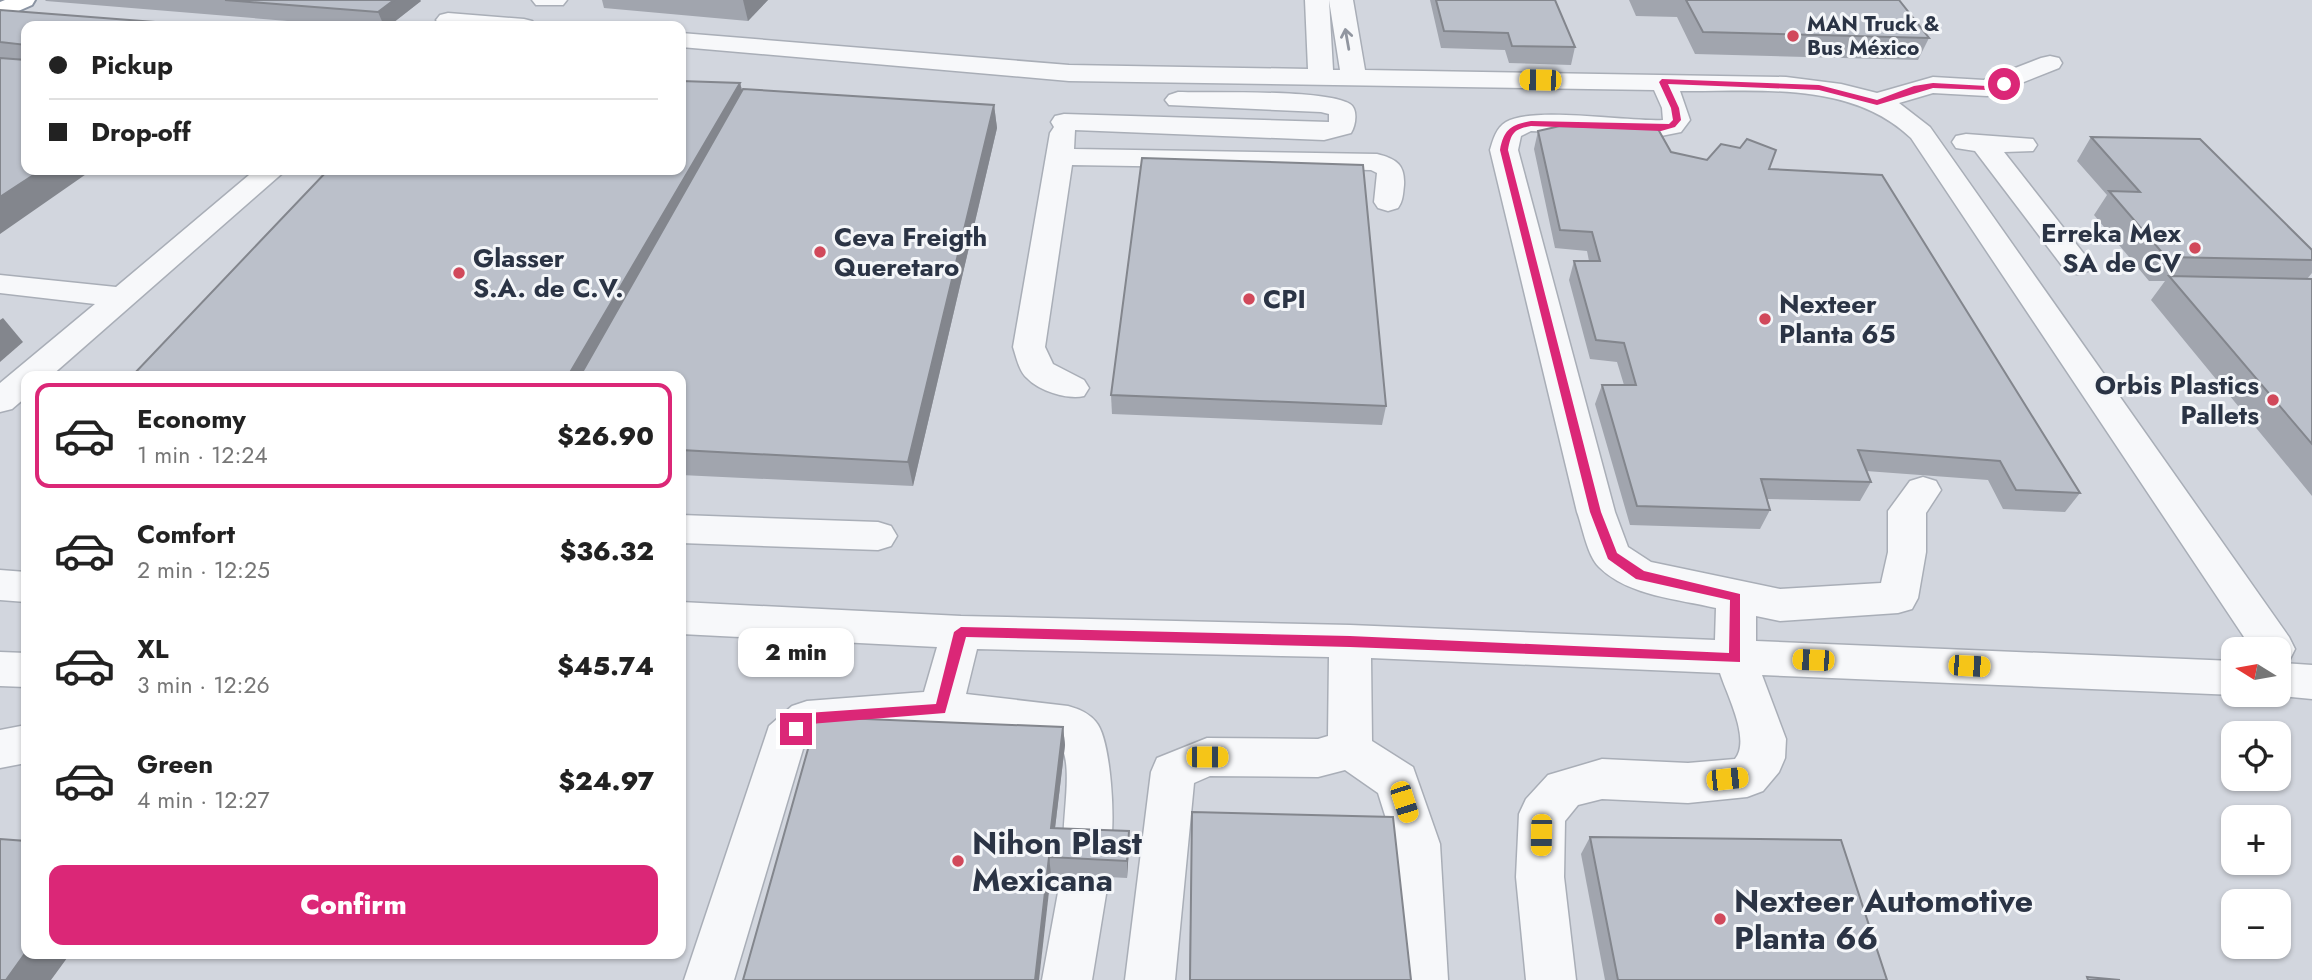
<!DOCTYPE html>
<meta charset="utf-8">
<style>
:root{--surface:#fff;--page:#f2f2f2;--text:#222;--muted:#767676;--line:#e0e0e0;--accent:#db2777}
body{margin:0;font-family:Jost,sans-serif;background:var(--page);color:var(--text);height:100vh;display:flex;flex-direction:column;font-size:26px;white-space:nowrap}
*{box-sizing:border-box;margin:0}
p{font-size:23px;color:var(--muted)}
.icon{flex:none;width:38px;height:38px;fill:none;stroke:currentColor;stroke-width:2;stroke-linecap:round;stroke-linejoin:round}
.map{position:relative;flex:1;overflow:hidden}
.side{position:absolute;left:21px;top:371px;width:665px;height:588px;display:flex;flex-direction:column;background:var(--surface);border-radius:14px;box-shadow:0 2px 5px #0004}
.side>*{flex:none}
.guide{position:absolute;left:21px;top:21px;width:665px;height:154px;border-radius:14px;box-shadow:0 2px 5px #0004;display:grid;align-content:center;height:154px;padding:0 28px;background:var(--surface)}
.needle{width:46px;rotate:281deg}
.controls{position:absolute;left:2221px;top:637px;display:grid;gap:14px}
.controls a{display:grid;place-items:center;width:70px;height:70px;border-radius:14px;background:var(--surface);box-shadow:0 2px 5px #0004;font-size:35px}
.end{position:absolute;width:32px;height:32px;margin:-16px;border:9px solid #db2777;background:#fff;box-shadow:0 0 0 4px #fff}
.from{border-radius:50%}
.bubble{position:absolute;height:49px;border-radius:14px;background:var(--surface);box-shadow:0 2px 5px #0004;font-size:23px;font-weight:800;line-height:49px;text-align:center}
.car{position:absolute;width:21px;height:42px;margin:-21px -10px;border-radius:9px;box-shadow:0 0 5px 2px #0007;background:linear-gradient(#f5c518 24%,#345 0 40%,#f5c518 0 76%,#345 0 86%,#f5c518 0)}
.guide b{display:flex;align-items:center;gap:24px;height:66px;font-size:26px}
.guide b+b{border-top:2px solid var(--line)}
.guide i{width:18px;height:18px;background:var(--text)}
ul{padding:12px 0 0;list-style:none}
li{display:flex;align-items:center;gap:21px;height:105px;margin:0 14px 10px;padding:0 14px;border:4px solid transparent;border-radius:14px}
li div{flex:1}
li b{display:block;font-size:26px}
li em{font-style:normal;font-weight:800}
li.on{border-color:var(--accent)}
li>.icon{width:63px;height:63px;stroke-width:1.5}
.button{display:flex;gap:14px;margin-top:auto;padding:14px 28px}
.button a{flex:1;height:80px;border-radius:14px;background:var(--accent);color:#fff;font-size:28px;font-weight:800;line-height:80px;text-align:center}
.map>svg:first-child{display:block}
</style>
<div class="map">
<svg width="2312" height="980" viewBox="0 0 2312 980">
<rect width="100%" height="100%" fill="#e4e7ec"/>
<!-- built -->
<path fill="#d2d6de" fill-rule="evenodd" d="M23 0H2312V980H0V12ZM26 26H681V170H26ZM26 376H681V954H26ZM2233 649H2278V695H2233ZM2233 733H2278V779H2233ZM2233 817H2278V863H2233ZM2233 901H2278V947H2233Z"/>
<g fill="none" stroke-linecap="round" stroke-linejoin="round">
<defs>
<g id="minor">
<polygon points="532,0 567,0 563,5 536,5"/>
<path d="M1305 0H1329L1333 70H1340L1329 0H1353L1365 70 1786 77 1841 84 1877 93 1933 77 1984 80 2041 58 2050 56 2059 58 2062 63 2059 68 1996 93 1987 96 1933 93 1899 103 1930 127 2289 637 2295 649 2289 661 2282 663 2312 665V699L2270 695H2278V649H2252L1911 138C1850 80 1758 92 1680 91L1690 120 1681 132 1661 136 1531 131 1521 136 1518 150 1615 512 1628 547 1651 562 1780 589 1881 583 1888 552V511L1910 481 1923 477 1936 481 1941 490 1926 513V552L1918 598 1912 609 1898 613 1780 621 1756 616V641L2233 661 2235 695 1762 675 1786 739 1785 758 1779 772 1763 791 1747 797 1688 803 1602 799 1578 805 1565 821 1564 877 1576 980H1526L1516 877 1519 814 1526 799 1548 775 1602 759 1688 763 1735 759C1751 740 1727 695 1720 673L1371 658 1372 741 1413 767 1440 844 1448 980H1398L1394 844 1378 793 1345 770 1318 777 1210 776 1194 783 1175 980H1125L1151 772 1157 758 1207 738 1318 739 1328 736 1329 657 977 649 966 694 1068 706C1079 709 1089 713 1096 722 1111 739 1116 825 1110 847 1109 852 1105 858 1102 862L1109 876 1092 980H1042L1061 876 1070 860C1068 855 1064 849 1064 844 1061 820 1076 757 1057 741L941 727 817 736 803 749 734 980H684L769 726 792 706 807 701 924 692 937 647 681 634V602L961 616 1350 625 1715 640 1716 608C1678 599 1628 596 1599 567 1587 555 1583 528 1577 512L1490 150C1493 140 1496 128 1506 122 1534 106 1627 122 1663 120L1662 108 1654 90 1069 81 681 47V33L1069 65 1308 69Z"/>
<polygon points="448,13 524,19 532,21 536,26 440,25 436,20 440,15"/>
<path d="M1178 92C1212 93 1325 89 1350 104 1358 109 1356 125 1351 133L1324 140 1075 130 1074 149 1377 154C1397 159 1405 165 1404 185 1403 194 1403 201 1398 208L1388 211 1378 208 1374 202 1377 173 1371 170 1072 165 1045 347 1053 364 1084 380 1089 388 1084 396C1068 400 1039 391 1027 378 1019 371 1016 356 1013 347L1050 133 1054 127 1051 122 1055 116 1064 114 1329 122V114L1321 112 1169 105 1165 100 1169 95Z"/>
<polygon points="1966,134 2033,139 2037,145 2033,151 2004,152 2088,259 2092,265 2088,271 2077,274 2066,271 1975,151 1956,148 1952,142 1956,136"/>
<polygon points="255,170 286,170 51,376 26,376 26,397 12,409 0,412 0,383 95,304 0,293 0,275 116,287"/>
<polygon points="681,515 878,522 891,526 897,536 891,546 878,550 681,543"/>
<polygon points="0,570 26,572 26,602 0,600"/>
<polygon points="0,652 26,653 26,687 0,686"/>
<polygon points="26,725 26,763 0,768 0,730"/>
</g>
<polygon id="highway" points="5,0 35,0 32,5 0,19 0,2"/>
</defs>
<!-- minor casing -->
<use href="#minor" stroke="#a9aeb7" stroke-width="3"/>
<!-- highway casing -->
<use href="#highway" stroke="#8b94a3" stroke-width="4"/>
<!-- minor -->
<use href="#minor" fill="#f7f8fa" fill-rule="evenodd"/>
<!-- highway -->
<use href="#highway" fill="#fff" fill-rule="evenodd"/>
</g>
<!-- wall -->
<g fill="#a1a5ae">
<polygon points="45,0 420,0 421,1 389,26 349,26 46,1"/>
<polygon points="602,0 768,0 748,21 604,8"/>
<polygon points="1430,0 1555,0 1575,47 1571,65 1509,63 1505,50 1441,48"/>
<polygon points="1629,0 1899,0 1929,38 1918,60 1695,54 1677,17 1636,16"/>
<polygon points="0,10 26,26 26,170 0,234"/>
<polygon points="740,83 742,90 994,105 997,128 913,486 681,475 681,376"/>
<polygon points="1538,131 1671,152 1707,160 1769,169 2080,493 2065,512 2003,509 1988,480 1866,471 1871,482 1860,501 1767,499 1770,510 1760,529 1630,525 1595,404 1602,385 1624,385 1617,362 1590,359 1569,280 1574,261 1589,261 1587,251 1555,248 1534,149"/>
<polygon points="2091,137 2312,250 2312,273 2307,279 2312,279 2312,496 2151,300 2165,281 2149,281 2094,215 2107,195 2077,161"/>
<polygon points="1111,395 1386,406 1382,425 1112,414"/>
<polygon points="1063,727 1065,745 1055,828 1129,831 1129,848 1127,878 1051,874 743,980"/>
<polygon points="1192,812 1411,980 1189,980"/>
<polygon points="1590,837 1887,980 1605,980 1581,854"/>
</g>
<!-- shaded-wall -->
<g fill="#83868d">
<polygon points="394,0 420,0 421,1 389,26 384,26 378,12"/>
<polygon points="743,0 768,0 748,21"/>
<polygon points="740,83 746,105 593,376 568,376"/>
<polygon points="994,105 997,128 913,486 908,462"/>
<polygon points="41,170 92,170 0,234 0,197"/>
<polygon points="3,318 23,342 0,362 0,320"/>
<polygon points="1063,727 1065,745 1053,845 1051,828"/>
<polygon points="1129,831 1129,848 1127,878 1127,861"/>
<polygon points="1049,857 1051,874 1039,980 1035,980"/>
<polygon points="26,952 26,954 70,954 51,980 6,980"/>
</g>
<!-- building -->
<g fill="#bbc0ca" stroke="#83868d" stroke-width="2">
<polygon points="225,0 394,0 378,12"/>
<polygon points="1436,0 1555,0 1575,47 1512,46 1508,33 1444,31"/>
<polygon points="1686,0 1899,0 1929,38 1703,32"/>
<polygon points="0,10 207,26 26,26 26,45 0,42"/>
<polygon points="0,58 26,60 26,170 41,170 0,197"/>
<polygon points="681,81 740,83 568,376 132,376 328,170 681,170"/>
<polygon points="743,89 994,105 908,462 681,450 681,376 580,376"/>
<polygon points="1560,126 1658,129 1671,152 1707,160 1721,144 1740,148 1747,139 1776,150 1769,169 1882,175 2080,493 2016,490 2000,461 1858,450 1871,482 1761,479 1770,510 1637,506 1602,385 1636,385 1624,343 1596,340 1574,261 1600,261 1592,232 1560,230 1538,131"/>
<polygon points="2091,137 2200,139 2312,250 2312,260 2166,257 2109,191 2140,192"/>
<polygon points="1142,158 1363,165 1386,406 1111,395"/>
<polygon points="2169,276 2312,279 2312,444"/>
<polygon points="817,717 1063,727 1051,828 1129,831 1127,861 1049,857 1035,980 743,980"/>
<polygon points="1192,812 1393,817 1411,980 1190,980"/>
<polygon points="1590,837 1841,840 1887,980 1618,980"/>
<polygon points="0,839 26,841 26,952 6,980 0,980"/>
<polygon points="2087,977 2120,980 2088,980"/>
</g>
<!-- one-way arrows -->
<defs><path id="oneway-shaft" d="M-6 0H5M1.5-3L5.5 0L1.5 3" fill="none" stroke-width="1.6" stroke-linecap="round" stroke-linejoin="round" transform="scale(1.75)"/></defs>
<use stroke="#9196a0" href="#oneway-shaft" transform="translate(1347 39) rotate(-100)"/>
<!-- route -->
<path fill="#db2777" d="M1662 79 1819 85 1877 100 1914 86 1933 83 1987 86 2004 81 2008 84 1987 90 1933 88 1877 105 1819 90 1668 84 1679 108 1681 120 1675 127 1661 131 1531 126C1514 129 1511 133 1508 150L1601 512 1617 553 1644 571 1740 594V662L1350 647 966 637 945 713 810 724 800 733H791V725L807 713 936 704 954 632 961 627 1350 636 1729 653 1730 600 1636 579 1608 559 1590 512 1500 150C1504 129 1511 125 1531 121L1669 124 1673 120 1671 108 1659 82Z"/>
<!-- markers -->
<g fill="#d1495b" stroke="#f4f6f9" stroke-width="2.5">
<circle cx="1793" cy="36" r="7"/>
<circle cx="2195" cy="248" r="7"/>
<circle cx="820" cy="252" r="7"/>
<circle cx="459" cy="273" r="7"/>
<circle cx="1249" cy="299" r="7"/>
<circle cx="1765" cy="319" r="7"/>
<circle cx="2273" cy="400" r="7"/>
<circle cx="958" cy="861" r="7"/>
<circle cx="1720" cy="919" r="7"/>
</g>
<g text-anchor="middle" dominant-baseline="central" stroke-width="6" stroke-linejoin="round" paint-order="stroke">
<!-- far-poi labels -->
<g font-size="21" font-weight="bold" fill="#2b3445" stroke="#f4f6f9" text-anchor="start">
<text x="1807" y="24">MAN Truck &amp;<tspan x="1807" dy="24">Bus México</tspan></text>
</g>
<!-- poi labels -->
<g font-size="26" font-weight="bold" fill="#2b3445" stroke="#f4f6f9" text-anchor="start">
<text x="2181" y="233" text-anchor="end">Erreka Mex<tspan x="2181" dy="30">SA de CV</tspan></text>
<text x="834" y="237">Ceva Freigth<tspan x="834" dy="30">Queretaro</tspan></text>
<text x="473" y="258">Glasser<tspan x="473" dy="30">S.A. de C.V.</tspan></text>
<text x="1263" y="299">CPI</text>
<text x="1779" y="304">Nexteer<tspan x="1779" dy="30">Planta 65</tspan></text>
<text x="2259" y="385" text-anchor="end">Orbis Plastics<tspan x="2259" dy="30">Pallets</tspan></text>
</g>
<!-- near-poi labels -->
<g font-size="32" font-weight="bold" fill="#2b3445" stroke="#f4f6f9" text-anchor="start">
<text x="972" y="843">Nihon Plast<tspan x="972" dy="37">Mexicana</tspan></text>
<text x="1734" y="901">Nexteer Automotive<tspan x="1734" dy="37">Planta 66</tspan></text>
</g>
</g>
</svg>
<div class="controls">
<a><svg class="needle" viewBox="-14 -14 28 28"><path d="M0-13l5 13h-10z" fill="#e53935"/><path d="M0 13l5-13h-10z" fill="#767676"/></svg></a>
<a><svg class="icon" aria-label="locate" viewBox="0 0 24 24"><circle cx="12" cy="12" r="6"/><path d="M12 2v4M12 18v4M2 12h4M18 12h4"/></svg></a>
<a>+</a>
<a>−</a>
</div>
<i class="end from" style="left:2004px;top:84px"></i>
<i class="end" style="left:796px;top:729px"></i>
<div class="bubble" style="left:738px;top:628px;width:116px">2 min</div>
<i class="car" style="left:1540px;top:80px;rotate:271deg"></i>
<i class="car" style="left:1813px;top:660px;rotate:272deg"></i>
<i class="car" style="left:1969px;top:666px;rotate:93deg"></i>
<i class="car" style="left:1207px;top:757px;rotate:90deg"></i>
<i class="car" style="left:1727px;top:779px;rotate:84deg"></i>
<i class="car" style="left:1404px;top:802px;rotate:162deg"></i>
<i class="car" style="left:1541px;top:835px;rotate:181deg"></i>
<div class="guide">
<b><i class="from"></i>Pickup</b>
<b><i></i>Drop-off</b>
</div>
<section class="side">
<ul>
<li class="on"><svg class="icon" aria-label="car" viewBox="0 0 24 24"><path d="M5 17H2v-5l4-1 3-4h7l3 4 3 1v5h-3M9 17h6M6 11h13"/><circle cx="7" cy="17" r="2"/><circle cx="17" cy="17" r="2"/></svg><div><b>Economy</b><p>1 min · 12:24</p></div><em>$26.90</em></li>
<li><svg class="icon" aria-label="car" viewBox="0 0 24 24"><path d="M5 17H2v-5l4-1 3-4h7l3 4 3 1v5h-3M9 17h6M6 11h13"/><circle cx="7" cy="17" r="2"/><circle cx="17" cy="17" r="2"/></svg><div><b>Comfort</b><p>2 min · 12:25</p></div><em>$36.32</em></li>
<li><svg class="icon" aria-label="car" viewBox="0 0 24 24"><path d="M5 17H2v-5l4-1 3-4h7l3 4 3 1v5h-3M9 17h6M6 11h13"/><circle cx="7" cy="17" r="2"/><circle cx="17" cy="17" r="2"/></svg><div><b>XL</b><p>3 min · 12:26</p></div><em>$45.74</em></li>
<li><svg class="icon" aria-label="car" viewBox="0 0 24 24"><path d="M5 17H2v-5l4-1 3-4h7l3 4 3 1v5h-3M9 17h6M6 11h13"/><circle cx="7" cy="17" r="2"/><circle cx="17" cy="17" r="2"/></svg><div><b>Green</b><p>4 min · 12:27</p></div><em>$24.97</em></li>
</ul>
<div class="button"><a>Confirm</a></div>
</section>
</div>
